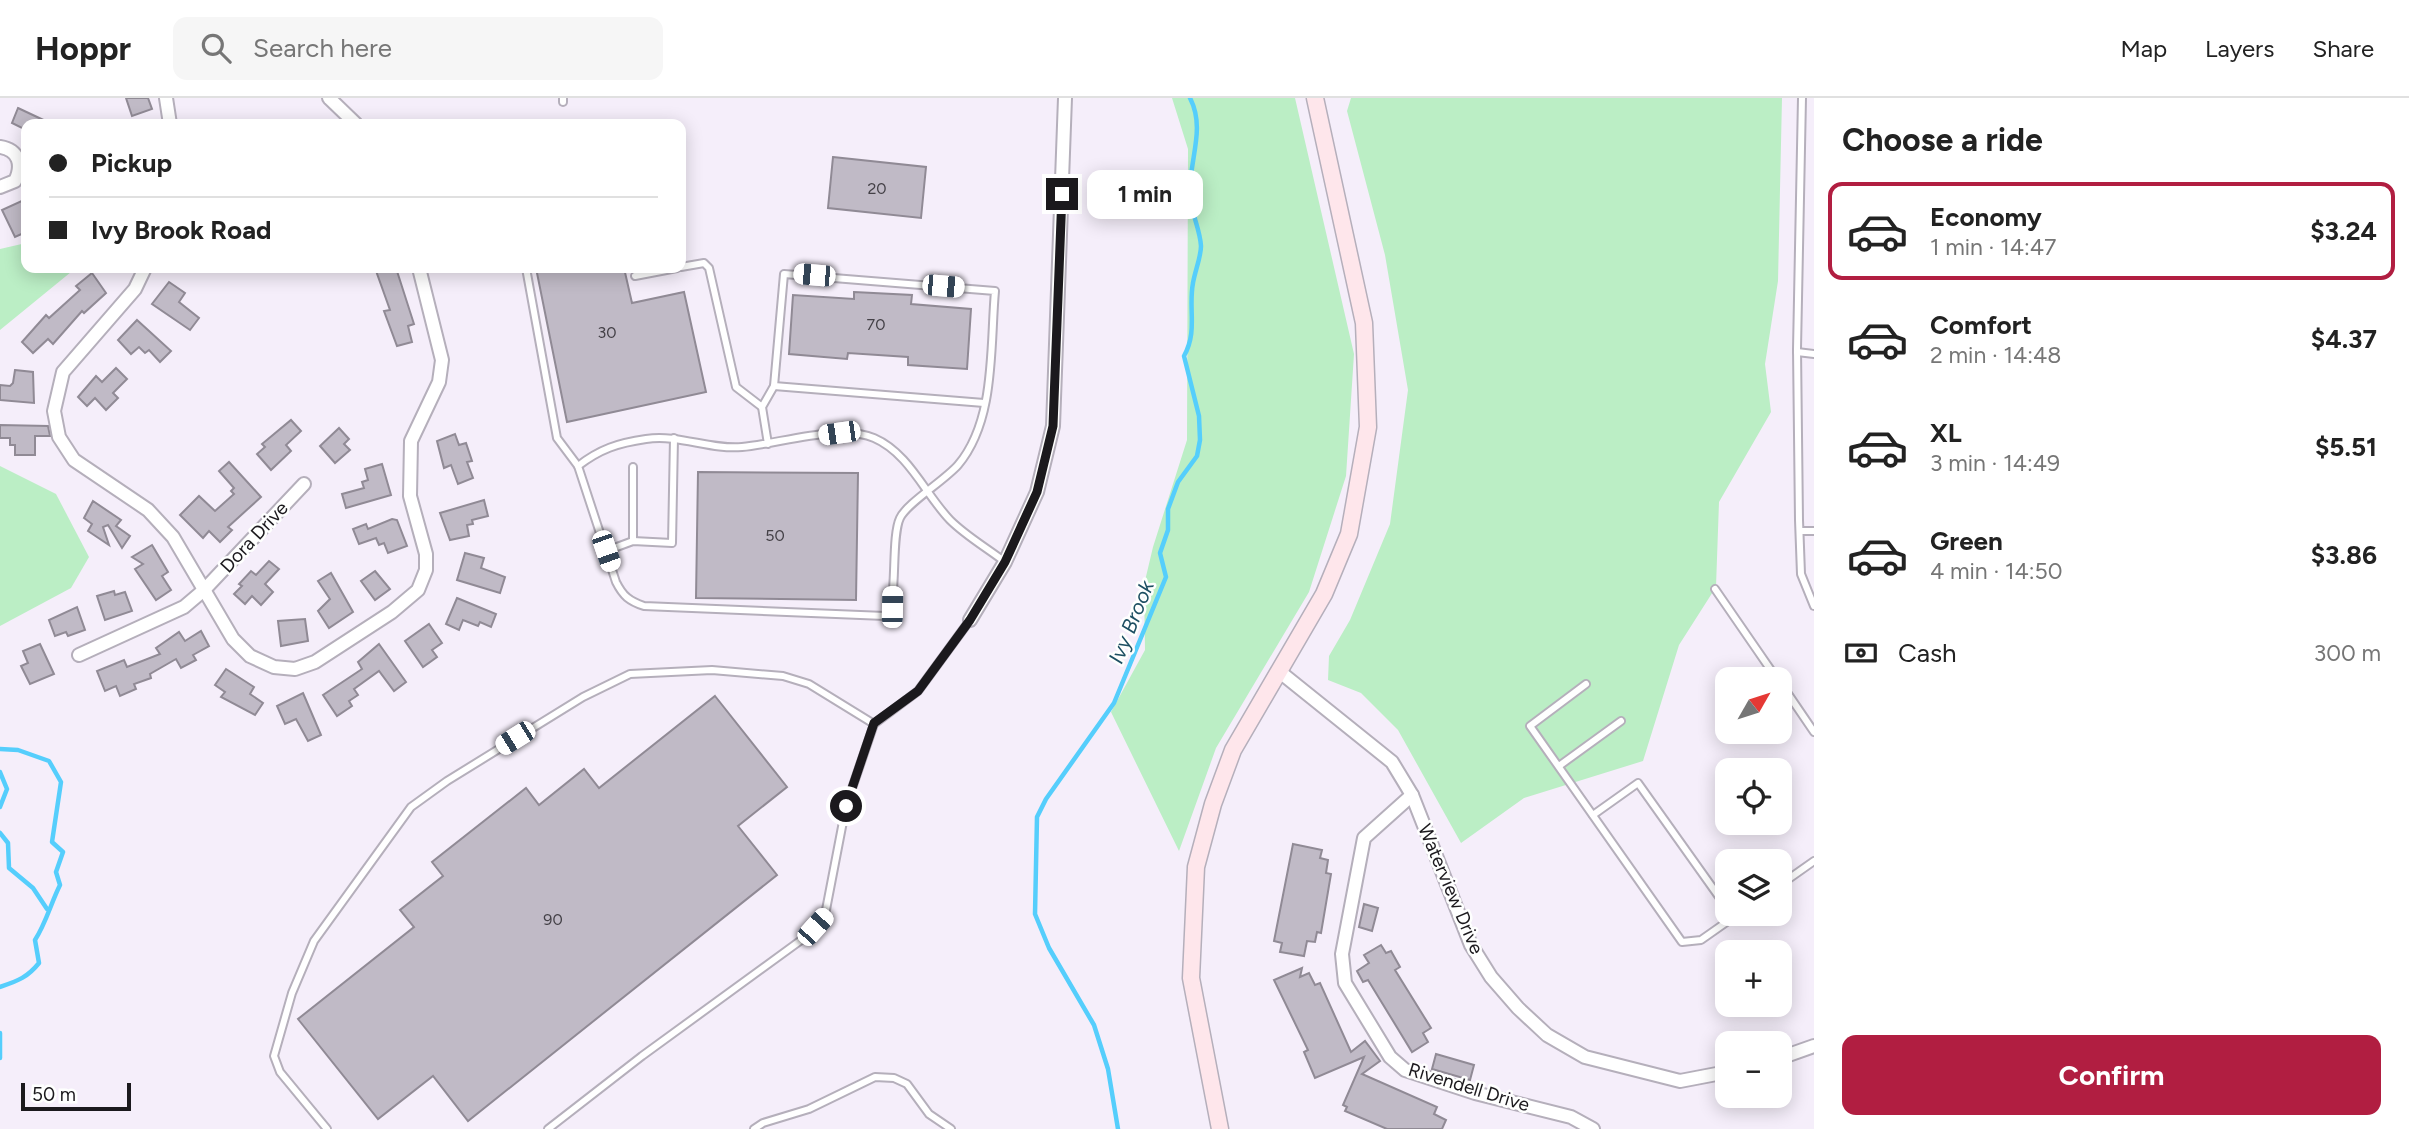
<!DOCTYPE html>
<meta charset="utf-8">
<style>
:root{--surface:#fff;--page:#f6f6f6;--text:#222;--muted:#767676;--line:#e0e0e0;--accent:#b11e41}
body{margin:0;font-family:Figtree,sans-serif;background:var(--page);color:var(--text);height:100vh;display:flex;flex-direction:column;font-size:26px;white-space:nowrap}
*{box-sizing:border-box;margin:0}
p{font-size:23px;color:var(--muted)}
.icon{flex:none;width:38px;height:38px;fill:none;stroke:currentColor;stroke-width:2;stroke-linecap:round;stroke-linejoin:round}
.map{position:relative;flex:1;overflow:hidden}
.panel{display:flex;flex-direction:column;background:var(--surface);width:595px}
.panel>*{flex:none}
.top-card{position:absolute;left:21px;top:21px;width:665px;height:154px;border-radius:14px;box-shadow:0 4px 18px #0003;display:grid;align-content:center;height:154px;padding:0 28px;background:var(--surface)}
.needle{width:46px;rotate:51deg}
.tools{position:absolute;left:1715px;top:569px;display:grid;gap:14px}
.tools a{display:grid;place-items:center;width:77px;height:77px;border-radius:14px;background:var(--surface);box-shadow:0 4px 18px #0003;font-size:35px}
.scale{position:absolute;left:21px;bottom:18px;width:110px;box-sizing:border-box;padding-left:7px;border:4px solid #1b191d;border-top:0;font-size:19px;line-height:24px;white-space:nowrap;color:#1b191d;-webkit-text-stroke:5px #fefffe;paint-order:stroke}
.end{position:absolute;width:32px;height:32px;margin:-16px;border:9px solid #1b191d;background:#fff;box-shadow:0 0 0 4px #fff}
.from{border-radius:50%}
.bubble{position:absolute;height:49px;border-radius:14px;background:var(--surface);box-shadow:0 4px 18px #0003;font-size:23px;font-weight:700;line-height:49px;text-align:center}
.car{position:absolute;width:21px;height:42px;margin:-21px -10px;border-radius:9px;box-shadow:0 0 5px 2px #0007;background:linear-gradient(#fff 24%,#345 0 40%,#fff 0 76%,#345 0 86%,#fff 0)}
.top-card b{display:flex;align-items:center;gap:24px;height:66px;font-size:26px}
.top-card b+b{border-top:2px solid var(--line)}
.top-card i{width:18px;height:18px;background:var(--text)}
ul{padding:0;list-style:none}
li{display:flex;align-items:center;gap:21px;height:98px;margin:0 14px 10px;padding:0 14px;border:4px solid transparent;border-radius:14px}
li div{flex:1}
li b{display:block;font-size:26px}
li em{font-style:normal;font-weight:700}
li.on{border-color:var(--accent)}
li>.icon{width:63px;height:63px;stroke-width:1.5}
h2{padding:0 28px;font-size:32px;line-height:84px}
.pay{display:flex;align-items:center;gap:18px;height:77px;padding:0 28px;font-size:26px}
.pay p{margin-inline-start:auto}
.action{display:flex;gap:14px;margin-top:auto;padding:14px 28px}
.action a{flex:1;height:80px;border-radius:14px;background:var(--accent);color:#fff;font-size:28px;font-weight:700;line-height:80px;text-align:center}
header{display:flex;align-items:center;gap:42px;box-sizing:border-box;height:98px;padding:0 35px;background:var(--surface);border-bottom:2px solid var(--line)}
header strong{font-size:33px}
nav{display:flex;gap:38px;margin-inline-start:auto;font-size:24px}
.search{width:490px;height:63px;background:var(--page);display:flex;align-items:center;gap:18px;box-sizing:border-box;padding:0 24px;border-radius:14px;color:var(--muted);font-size:26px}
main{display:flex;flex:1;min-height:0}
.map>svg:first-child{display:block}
</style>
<header>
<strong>Hoppr</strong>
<div class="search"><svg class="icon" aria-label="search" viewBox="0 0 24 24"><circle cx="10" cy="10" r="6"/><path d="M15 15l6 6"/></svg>Search here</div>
<nav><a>Map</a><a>Layers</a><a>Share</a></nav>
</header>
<main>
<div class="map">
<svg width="1814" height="1031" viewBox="0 0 1814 1031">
<rect width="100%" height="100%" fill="#f5eefa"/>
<!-- green -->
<g fill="#bbeec5">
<polygon points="1172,0 1295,0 1354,256 1346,378 1309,494 1216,650 1179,753 1111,614 1145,552 1144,487 1153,449 1187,342 1188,51"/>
<polygon points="1351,0 1782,0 1778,183 1765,266 1771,314 1719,404 1716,489 1679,547 1643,663 1524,700 1461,745 1398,632 1361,595 1328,582 1329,558 1350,522 1390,426 1408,292 1385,157 1347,13"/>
<polygon points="26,145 26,170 67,170 71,174 0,232 0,151"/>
<polygon points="0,368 56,396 89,459 71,490 0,528"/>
</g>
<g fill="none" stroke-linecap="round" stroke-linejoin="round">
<!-- stream -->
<g stroke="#55cefc" stroke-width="4.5">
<path d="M0 651 18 652 49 663 61 684 52 744 63 754 56 774 60 787C51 805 46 825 35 842L39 865C27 880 17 883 0 889"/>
<polyline points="0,674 7,691 0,709"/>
<polyline points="0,735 8,745 9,770 33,790 47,811"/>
<polyline points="0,935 0,960"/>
<path d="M1118 1031 1108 971 1094 927 1049 850 1035 816 1037 719 1046 701 1114 605 1166 479 1160 455 1168 432V411L1178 384 1197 358 1200 342 1199 318 1184 258C1198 233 1188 211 1193 185 1195 173 1201 159 1201 148 1200 130 1190 113 1190 95 1189 62 1206 31 1190 0"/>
</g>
</g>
<!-- building -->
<g fill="#c0bac6" stroke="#908a95" stroke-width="2">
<polygon points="126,0 148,0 152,11 132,18"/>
<polygon points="18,10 52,26 26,26 26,32 12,25"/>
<polygon points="833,59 926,69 921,120 828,110"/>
<polygon points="26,101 26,134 15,139 2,112"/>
<polygon points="375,170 396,170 414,226 408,228 412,244 397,248 384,213 390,212"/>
<polygon points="536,170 624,170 632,205 684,194 706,294 567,324"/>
<polygon points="92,175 106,195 84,215 82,213 53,246 48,241 33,255 22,244 46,217 49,220 80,192 76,188"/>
<polygon points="169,184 185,195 179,204 199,220 190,232 152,206"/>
<polygon points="854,194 912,197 911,206 971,211 967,271 908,267 908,259 848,255 847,261 789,256 793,197 854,201"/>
<polygon points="137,222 171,253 160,264 149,252 145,255 139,249 131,256 118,242"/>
<polygon points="116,270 127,281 113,295 118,300 106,312 95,300 87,308 78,299 96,278 102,284"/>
<polygon points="15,272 33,274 34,305 0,302 0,287 10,288 13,285"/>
<polygon points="291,322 301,333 286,347 291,353 271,372 257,356 265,349 262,346"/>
<polygon points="0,327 48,328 50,338 35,338 35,357 15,357 15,347 10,347 10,340 0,340"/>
<polygon points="339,330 349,341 344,346 350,352 335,365 320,348"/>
<polygon points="455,336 459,347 466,345 472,363 467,364 473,380 458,386 451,367 444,370 437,343"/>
<polygon points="229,364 261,399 228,429 232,432 220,444 209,433 203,440 180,417 199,398 215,413 234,396 231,393 234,390 219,373"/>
<polygon points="382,366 391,397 346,410 342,396 364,390 362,384 368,382 365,371"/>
<polygon points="698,374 858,375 856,502 696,500"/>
<polygon points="484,402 488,418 472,422 473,426 467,427 469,438 450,442 440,415"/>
<polygon points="93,403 121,422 116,428 130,438 122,450 108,427 103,429 109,447 88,433 92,426 84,420"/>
<polygon points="392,421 397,422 407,448 388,455 384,445 379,447 376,440 359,446 353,431 366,426 368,431"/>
<polygon points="152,447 168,474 162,478 171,492 156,502 135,471 143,466 132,459"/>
<polygon points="465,455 484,460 481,470 505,479 500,495 457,482"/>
<polygon points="269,463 279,471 265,486 273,494 261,507 252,498 245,506 234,496 242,488 239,486 251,473 256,477"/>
<polygon points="375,473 390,491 375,502 361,483"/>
<polygon points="331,475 353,514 329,530 318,513 330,501 318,483"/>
<polygon points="114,493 115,497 125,494 132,513 105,522 97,498"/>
<polygon points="457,500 496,516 491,529 480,524 478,528 463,522 459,532 446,526"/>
<polygon points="77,509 85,532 68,538 66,534 55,538 49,522"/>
<polygon points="305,521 308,543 281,548 278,523"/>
<polygon points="429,526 442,545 432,552 437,559 423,569 405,543"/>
<polygon points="201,533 209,548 193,557 196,562 181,570 176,561 150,576 151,580 134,586 136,591 120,598 116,588 105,593 97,573 124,562 127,569 160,556 156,550 179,534 185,543"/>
<polygon points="40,546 54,576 30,586 21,568 28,565 23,553"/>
<polygon points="379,546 406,584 394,593 379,573 354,591 358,597 349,603 352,608 337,618 323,597 362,571 358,564"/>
<polygon points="226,571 254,589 250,596 263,605 255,617 221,599 225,594 215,587"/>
<polygon points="303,595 321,637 308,643 296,621 285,626 277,608"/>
<polygon points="715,598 787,689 738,728 777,777 468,1023 433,978 378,1021 298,921 414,829 400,812 443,778 432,764 526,690 539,707 584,671 599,690"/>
<polygon points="1293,746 1322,752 1320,760 1328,762 1326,775 1331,776 1321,835 1317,834 1315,844 1307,843 1304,858 1280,854 1282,845 1274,843"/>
<polygon points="1364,806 1378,810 1372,833 1359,829"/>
<polygon points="1381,847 1386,855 1391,853 1400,869 1395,872 1431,930 1423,935 1428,944 1412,954 1368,882 1363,884 1357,873 1369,865 1364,857"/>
<polygon points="1302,870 1300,879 1309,875 1315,887 1320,885 1351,954 1365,943 1380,963 1362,976 1437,1009 1434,1016 1446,1022 1442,1031 1387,1031 1345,1013 1347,1009 1343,1007 1364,959 1315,980 1304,954 1308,952 1274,882"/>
<polygon points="1436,956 1474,967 1470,982 1432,971"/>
</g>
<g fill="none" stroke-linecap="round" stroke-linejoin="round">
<defs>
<g id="service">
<polyline points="563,0 563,4"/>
<polyline points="1802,0 1797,251 1799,422 1801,476 1814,508"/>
<polyline points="681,169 704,165 709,170 736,289 762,309"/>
<polyline points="526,170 557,340 578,368"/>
<polyline points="635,178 677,170"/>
<polyline points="1797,254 1814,256"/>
<polyline points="774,288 984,305"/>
<path d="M768 346 762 309 774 288 784 176 995 193C990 248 996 322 958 367 944 383 907 405 900 420 890 441 899 509 885 518L644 508C629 503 623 498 616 484L578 368C600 351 618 345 646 341 679 336 710 352 742 349 779 346 840 325 874 340 909 355 925 396 950 422 966 438 987 450 1005 464"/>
<polyline points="633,369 633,443"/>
<polyline points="1800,433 1814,433"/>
<polyline points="606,453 633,443 672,445 674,340"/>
<polyline points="1715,491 1777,581"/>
<polyline points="1780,584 1814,634"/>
<polyline points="1586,586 1530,628 1682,844 1701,842 1738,816"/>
<polyline points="1559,668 1621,623"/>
<polyline points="1593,717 1638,685 1727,810"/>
<polyline points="1780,787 1814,763"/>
<polyline points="327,1031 280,974 274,958 292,895 314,843 411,709 447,683 583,599 630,576 712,572 783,578 809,586 874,626"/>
<polyline points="548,1031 642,958 804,840 825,817 846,708 874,626 918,593 970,522"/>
<polyline points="754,1031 763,1025 809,1011 875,979 894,980 907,986 929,1016 951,1031"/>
</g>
<g id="minor">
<polyline points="166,0 170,26"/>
<polyline points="329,0 356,26"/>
<path d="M0 49C19 52 23 67 15 83L0 89"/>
<polyline points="145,170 135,191 63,274 54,313 59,339 74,362 148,412 173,439 233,541 250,558 274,569 295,571 315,564 392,514 418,492 426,472 426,456 410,398 411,343 439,284 442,262 419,170"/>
<polyline points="970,522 1005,464 1037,394 1053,328 1065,0"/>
<polyline points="79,557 184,509 204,492 304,386"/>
<polyline points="1280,574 1392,664 1412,697 1471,847 1491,879 1518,910 1547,937 1585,959 1680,983 1727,974"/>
<polyline points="1412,697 1364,740 1342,856 1345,885 1390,959 1405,972 1475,995 1571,1019 1593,1031"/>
<polyline points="1780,960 1814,948"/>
</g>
<polyline id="secondary" points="1220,1031 1191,880 1196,769 1213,706 1233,652 1324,496 1349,436 1368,329 1364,225 1315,0"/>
</defs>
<!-- service casing -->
<use href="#service" stroke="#b5afbb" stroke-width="10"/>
<!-- minor casing -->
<use href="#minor" stroke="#b5afbb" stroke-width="16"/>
<!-- secondary casing -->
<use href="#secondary" stroke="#b5afbb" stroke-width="19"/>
<!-- service -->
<use href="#service" stroke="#fff" stroke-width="6"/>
<!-- minor -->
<use href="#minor" stroke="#fff" stroke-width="12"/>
<!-- secondary -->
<use href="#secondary" stroke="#fee6eb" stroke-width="16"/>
</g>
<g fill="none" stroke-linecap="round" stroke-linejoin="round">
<!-- route -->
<polyline stroke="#1b191d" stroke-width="9" points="846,708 874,625 918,593 970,522 1005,464 1037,394 1053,328 1062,96"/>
</g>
<g text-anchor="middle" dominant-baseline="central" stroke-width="5" stroke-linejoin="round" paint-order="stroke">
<!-- number labels -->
<g font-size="16" fill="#444147">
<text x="877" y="90">20</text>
<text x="876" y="226">70</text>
<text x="607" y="234">30</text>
<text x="775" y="437">50</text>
<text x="553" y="821">90</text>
</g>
<!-- street labels -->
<g font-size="19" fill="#1b191d" stroke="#fefffe">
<text transform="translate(254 439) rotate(-47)">Dora Drive</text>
<text transform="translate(1451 791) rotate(67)">Waterview Drive</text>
<text transform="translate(1469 989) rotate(17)">Rivendell Drive</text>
</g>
<!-- water labels -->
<g font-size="21" font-style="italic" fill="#1d4f62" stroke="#fefffe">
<text transform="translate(1131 524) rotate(-68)">Ivy Brook</text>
</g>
</g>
</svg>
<div class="tools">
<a><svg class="needle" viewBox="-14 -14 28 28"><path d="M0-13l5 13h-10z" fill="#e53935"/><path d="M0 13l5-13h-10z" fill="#767676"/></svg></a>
<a><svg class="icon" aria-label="locate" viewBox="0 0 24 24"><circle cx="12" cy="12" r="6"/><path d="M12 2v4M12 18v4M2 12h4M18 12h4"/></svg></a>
<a><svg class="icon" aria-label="layers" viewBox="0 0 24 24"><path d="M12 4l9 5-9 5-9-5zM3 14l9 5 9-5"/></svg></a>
<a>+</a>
<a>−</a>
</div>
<div class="scale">50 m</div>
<i class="end from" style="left:846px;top:708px"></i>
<i class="end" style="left:1062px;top:96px"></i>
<div class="bubble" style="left:1087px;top:72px;width:116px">1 min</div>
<i class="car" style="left:814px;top:177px;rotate:275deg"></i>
<i class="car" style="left:943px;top:188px;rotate:95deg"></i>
<i class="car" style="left:839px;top:335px;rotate:262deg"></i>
<i class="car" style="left:606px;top:453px;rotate:161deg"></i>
<i class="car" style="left:892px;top:509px;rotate:1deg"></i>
<i class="car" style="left:515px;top:640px;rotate:238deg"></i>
<i class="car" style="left:815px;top:829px;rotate:42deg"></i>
<div class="top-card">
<b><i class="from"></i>Pickup</b>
<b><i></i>Ivy Brook Road</b>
</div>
</div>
<section class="panel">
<h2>Choose a ride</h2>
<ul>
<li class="on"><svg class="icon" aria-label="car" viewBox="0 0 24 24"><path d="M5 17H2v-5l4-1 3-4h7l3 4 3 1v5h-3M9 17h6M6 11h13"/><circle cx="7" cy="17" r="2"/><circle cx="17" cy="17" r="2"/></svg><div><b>Economy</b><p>1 min · 14:47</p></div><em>$3.24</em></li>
<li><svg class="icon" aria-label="car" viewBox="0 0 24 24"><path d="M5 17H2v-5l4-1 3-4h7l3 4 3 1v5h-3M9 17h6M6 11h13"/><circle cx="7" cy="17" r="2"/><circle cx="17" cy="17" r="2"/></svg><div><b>Comfort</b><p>2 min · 14:48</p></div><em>$4.37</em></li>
<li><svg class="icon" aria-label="car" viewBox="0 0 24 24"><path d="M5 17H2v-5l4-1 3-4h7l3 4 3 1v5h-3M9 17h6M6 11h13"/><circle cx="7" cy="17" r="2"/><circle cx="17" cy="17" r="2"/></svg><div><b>XL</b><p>3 min · 14:49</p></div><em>$5.51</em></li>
<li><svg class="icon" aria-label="car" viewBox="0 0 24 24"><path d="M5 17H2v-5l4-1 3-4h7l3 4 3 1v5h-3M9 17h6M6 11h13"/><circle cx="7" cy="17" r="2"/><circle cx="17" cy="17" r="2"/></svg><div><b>Green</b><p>4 min · 14:50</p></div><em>$3.86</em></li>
</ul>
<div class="pay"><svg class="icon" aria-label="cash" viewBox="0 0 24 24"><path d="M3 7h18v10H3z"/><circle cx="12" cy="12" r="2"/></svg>Cash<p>300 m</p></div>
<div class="action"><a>Confirm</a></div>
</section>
</main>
